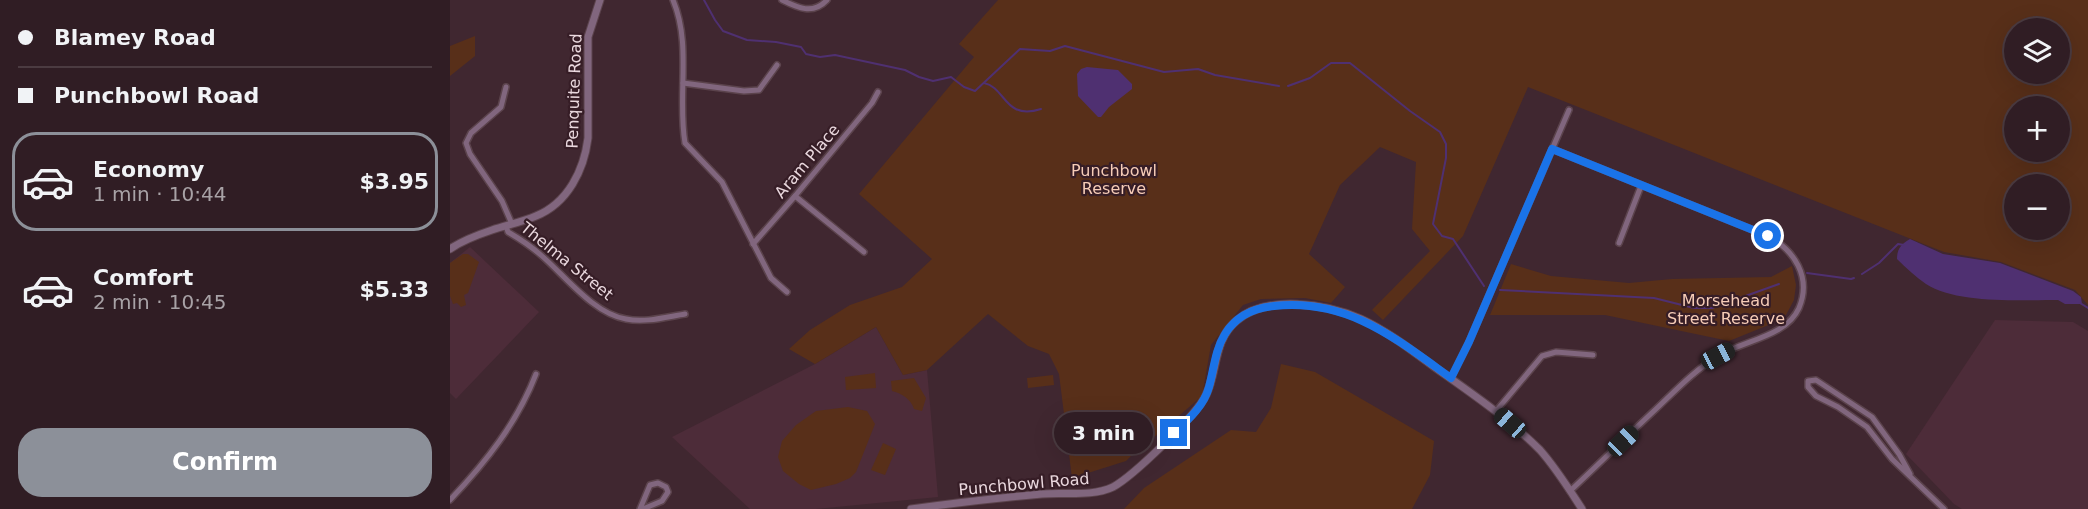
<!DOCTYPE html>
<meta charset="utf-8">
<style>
:root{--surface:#301d24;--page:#3c2a31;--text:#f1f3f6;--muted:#a8a2a6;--line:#4b3b41;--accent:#8c9099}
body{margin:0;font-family:"DejaVu Sans",sans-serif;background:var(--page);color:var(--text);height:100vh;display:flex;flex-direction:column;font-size:22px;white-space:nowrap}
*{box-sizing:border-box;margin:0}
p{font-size:20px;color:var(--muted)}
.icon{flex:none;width:33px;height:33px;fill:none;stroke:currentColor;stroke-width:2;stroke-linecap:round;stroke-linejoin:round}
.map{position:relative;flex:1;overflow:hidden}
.details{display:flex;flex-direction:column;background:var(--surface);width:450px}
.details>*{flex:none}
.top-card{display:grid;align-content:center;height:132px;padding:0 18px;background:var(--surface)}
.fabs{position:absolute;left:1554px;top:18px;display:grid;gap:12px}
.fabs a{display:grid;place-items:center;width:66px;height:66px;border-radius:50%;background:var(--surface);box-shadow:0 6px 24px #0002,0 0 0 2px var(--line);font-size:30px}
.end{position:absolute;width:27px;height:27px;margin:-14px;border:8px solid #1a73e8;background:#fff;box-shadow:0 0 0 3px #fff}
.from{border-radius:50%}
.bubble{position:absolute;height:42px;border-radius:21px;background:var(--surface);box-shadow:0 6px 24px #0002,0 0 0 2px var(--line);font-size:20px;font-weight:700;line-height:42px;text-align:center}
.car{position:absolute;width:18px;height:36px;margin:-18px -9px;border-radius:8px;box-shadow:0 0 4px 2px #0007;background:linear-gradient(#222 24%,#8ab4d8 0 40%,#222 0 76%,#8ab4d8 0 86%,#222 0)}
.top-card b{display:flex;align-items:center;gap:21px;height:57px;font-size:22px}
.top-card b+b{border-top:2px solid var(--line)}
.top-card i{width:15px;height:15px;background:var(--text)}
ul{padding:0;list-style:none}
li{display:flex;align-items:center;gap:18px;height:99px;margin:0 12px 9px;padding:0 6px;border:3px solid transparent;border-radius:24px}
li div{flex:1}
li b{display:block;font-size:22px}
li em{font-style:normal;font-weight:700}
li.on{border-color:var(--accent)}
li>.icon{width:54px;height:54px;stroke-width:1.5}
.action{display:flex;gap:12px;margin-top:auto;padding:12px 18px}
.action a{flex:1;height:69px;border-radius:24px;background:var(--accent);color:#fff;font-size:24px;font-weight:700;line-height:69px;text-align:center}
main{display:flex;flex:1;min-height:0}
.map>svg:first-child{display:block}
</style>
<main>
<section class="details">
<div class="top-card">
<b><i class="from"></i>Blamey Road</b>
<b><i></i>Punchbowl Road</b>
</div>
<ul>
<li class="on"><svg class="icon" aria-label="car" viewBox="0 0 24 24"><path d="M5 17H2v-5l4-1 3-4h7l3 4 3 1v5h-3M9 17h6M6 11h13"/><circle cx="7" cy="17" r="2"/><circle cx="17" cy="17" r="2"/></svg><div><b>Economy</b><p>1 min · 10:44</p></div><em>$3.95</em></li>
<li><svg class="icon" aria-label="car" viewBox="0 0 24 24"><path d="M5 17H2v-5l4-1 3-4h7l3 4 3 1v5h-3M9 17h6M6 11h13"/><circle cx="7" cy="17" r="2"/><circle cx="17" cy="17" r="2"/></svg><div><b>Comfort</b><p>2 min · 10:45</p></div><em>$5.33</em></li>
</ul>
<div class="action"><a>Confirm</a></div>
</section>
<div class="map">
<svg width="1638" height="509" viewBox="0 0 1638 509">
<rect width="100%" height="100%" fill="#402730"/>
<!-- built -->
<g fill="#4d2c39">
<polygon points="20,247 89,312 6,399 0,393 0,263"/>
<polygon points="1545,320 1623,322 1638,331 1638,509 1512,509 1504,504 1456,454"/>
<polygon points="426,327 453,375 477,370 488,497 366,509 300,509 222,437 365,364"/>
</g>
<!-- green -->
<g fill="#582f19" fill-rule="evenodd">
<path d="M548 0H1638V305L1625 290 1551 262 1494 252 1078 87 1013 236 933 320 922 310 980 251 962 229 966 162 930 147 890 185 859 254 895 287 881 303 855 298 811 299 793 305 761 345 752 396 695 445 693 444 676 461 622 478 609 374 599 354 578 346 538 314 477 370 453 375 426 327 365 364 339 349 360 330 400 305 452 287 482 259 409 194 524 57 509 44ZM1564 28H1610V74H1564ZM1564 106H1610V152H1564ZM1564 184H1610V230H1564Z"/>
<polygon points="25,36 25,56 0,76 0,46"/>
<polygon points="13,254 18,254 29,262 18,293 14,295 16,305 11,307 7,303 3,304 0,296 0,263"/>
<polygon points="1061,264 1101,276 1179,283 1222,279 1321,277 1342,266 1346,285 1344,300 1336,315 1321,324 1279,341 1155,315 1040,315"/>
<polygon points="831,364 865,372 984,441 980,475 962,509 674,509 694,488 781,430 806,432 821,408"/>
<polygon points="425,373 426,388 396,390 395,377"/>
<polygon points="603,375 604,385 578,388 577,378"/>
<path d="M464 378 476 398 472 411 464 409C461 399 451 393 442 391L441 381Z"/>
<polygon points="398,407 417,411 425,424 406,472 400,478 386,484 361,490 349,484 333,471 328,457 332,441 346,425 366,411"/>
<polygon points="433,443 446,449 435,475 421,470"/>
</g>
<!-- water -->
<g fill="#4f3071">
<polygon points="637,67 668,70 682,84 682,89 659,107 651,117 648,117 628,96 627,74 631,69"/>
<path d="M1460 239 1493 254 1550 263 1623 291 1631 297 1632 304H1615L1608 300C1572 300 1506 304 1476 284 1466 277 1456 268 1447 259 1447 249 1451 244 1460 239Z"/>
</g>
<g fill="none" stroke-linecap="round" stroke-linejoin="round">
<!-- stream -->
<g stroke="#4f3071" stroke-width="2">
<polyline points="254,0 265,20 273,31 297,40 326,42 351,47 356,54 370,57 385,55 455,70 469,77 483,81 501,77 514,87 525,91 570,49 600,51 615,46 714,72 748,69 765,75 829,86"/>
<path d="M534 83C556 87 554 121 591 109"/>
<polyline points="838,86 860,78 881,63 900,63 960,111 990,132 996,144 996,158 983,224 992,236 1003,239 1034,286"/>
<polyline points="1357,273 1401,279 1404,278"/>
<polyline points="1412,274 1429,263 1448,244 1454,245"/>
<polyline points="1050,290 1204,298 1244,308 1262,308 1329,284"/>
<polyline points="1630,303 1638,308"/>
</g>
<defs>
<g id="minor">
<path d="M223 0C242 45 227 96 235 143L272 182 321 278 337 292"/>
<path d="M332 0C348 8 363 15 377 0"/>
<polyline points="233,83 294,91 309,90 327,65"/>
<polyline points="56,87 51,107 21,133 16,143 20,154 52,201 62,224"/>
<path d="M1102 149 1318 236C1344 250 1362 277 1349 308 1336 337 1294 340 1268 356 1245 370 1226 390 1206 409 1177 436 1149 464 1120 491"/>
<polyline points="345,196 414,252"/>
<path d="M56 226 58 232C70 239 82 247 92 256 115 276 144 314 176 319 195 323 216 317 235 314"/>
<polyline points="1169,243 1191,186"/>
<polyline points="303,244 345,196 422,103 428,92"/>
<polyline points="1001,378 1019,342 1119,110"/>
<polyline points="1046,411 1092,356 1106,352 1143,355"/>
<polyline points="1460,474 1449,454 1422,417 1366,380 1358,381 1358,387 1366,396 1388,407 1417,427 1442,459 1494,509"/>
<path d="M0 500C36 462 67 423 86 374"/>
<polyline points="190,509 200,485 208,483 216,487 218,492 212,501 193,509"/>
</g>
<g id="tertiary">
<path d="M0 249C13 240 27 235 42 230 57 225 72 222 86 216 118 203 134 170 138 138V37L150 0"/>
<path d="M461 509C505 503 548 498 592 494 614 492 642 497 663 487 683 476 747 415 756 395 768 370 763 341 786 321 816 294 877 304 911 319 937 331 960 349 983 366 1020 392 1058 418 1090 450 1106 468 1119 489 1132 509"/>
</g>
</defs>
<!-- minor casing -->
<use href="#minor" stroke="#5b434c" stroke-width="8"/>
<!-- tertiary casing -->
<use href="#tertiary" stroke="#5b434c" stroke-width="9"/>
<!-- minor -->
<use href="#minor" stroke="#81667e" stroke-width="5"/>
<!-- tertiary -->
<use href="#tertiary" stroke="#81667e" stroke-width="7"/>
</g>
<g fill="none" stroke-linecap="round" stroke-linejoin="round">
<!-- route -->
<path stroke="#1a73e8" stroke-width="8" d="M724 433C738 420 754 406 759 387 764 369 765 350 775 334 786 316 804 308 824 306 897 298 945 338 1001 378L1019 342 1102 149 1318 236"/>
</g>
<g text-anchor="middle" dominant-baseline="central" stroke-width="4.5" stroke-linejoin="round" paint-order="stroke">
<!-- street labels -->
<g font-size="16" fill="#ead8de" stroke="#361d26">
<text transform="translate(124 91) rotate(-88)">Penquite Road</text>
<text transform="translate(357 161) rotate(-50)">Aram Place</text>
<text transform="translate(117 261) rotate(39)">Thelma Street</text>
<text transform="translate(574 484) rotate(-5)">Punchbowl Road</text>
</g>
<!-- park labels -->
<g font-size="16" fill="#f6ccb7" stroke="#361d26">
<text x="664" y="170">Punchbowl<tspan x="664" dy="18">Reserve</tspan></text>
<text x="1276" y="300">Morsehead<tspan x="1276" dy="18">Street Reserve</tspan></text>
</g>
</g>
</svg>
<div class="fabs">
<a><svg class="icon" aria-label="layers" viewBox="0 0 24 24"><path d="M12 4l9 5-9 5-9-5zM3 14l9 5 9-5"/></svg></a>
<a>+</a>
<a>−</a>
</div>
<i class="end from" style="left:1318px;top:236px"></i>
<i class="end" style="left:724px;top:433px"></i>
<div class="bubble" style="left:604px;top:412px;width:99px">3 min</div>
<i class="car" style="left:1268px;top:356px;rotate:62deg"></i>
<i class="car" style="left:1060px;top:423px;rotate:311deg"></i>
<i class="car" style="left:1173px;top:441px;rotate:46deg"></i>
</div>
</main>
